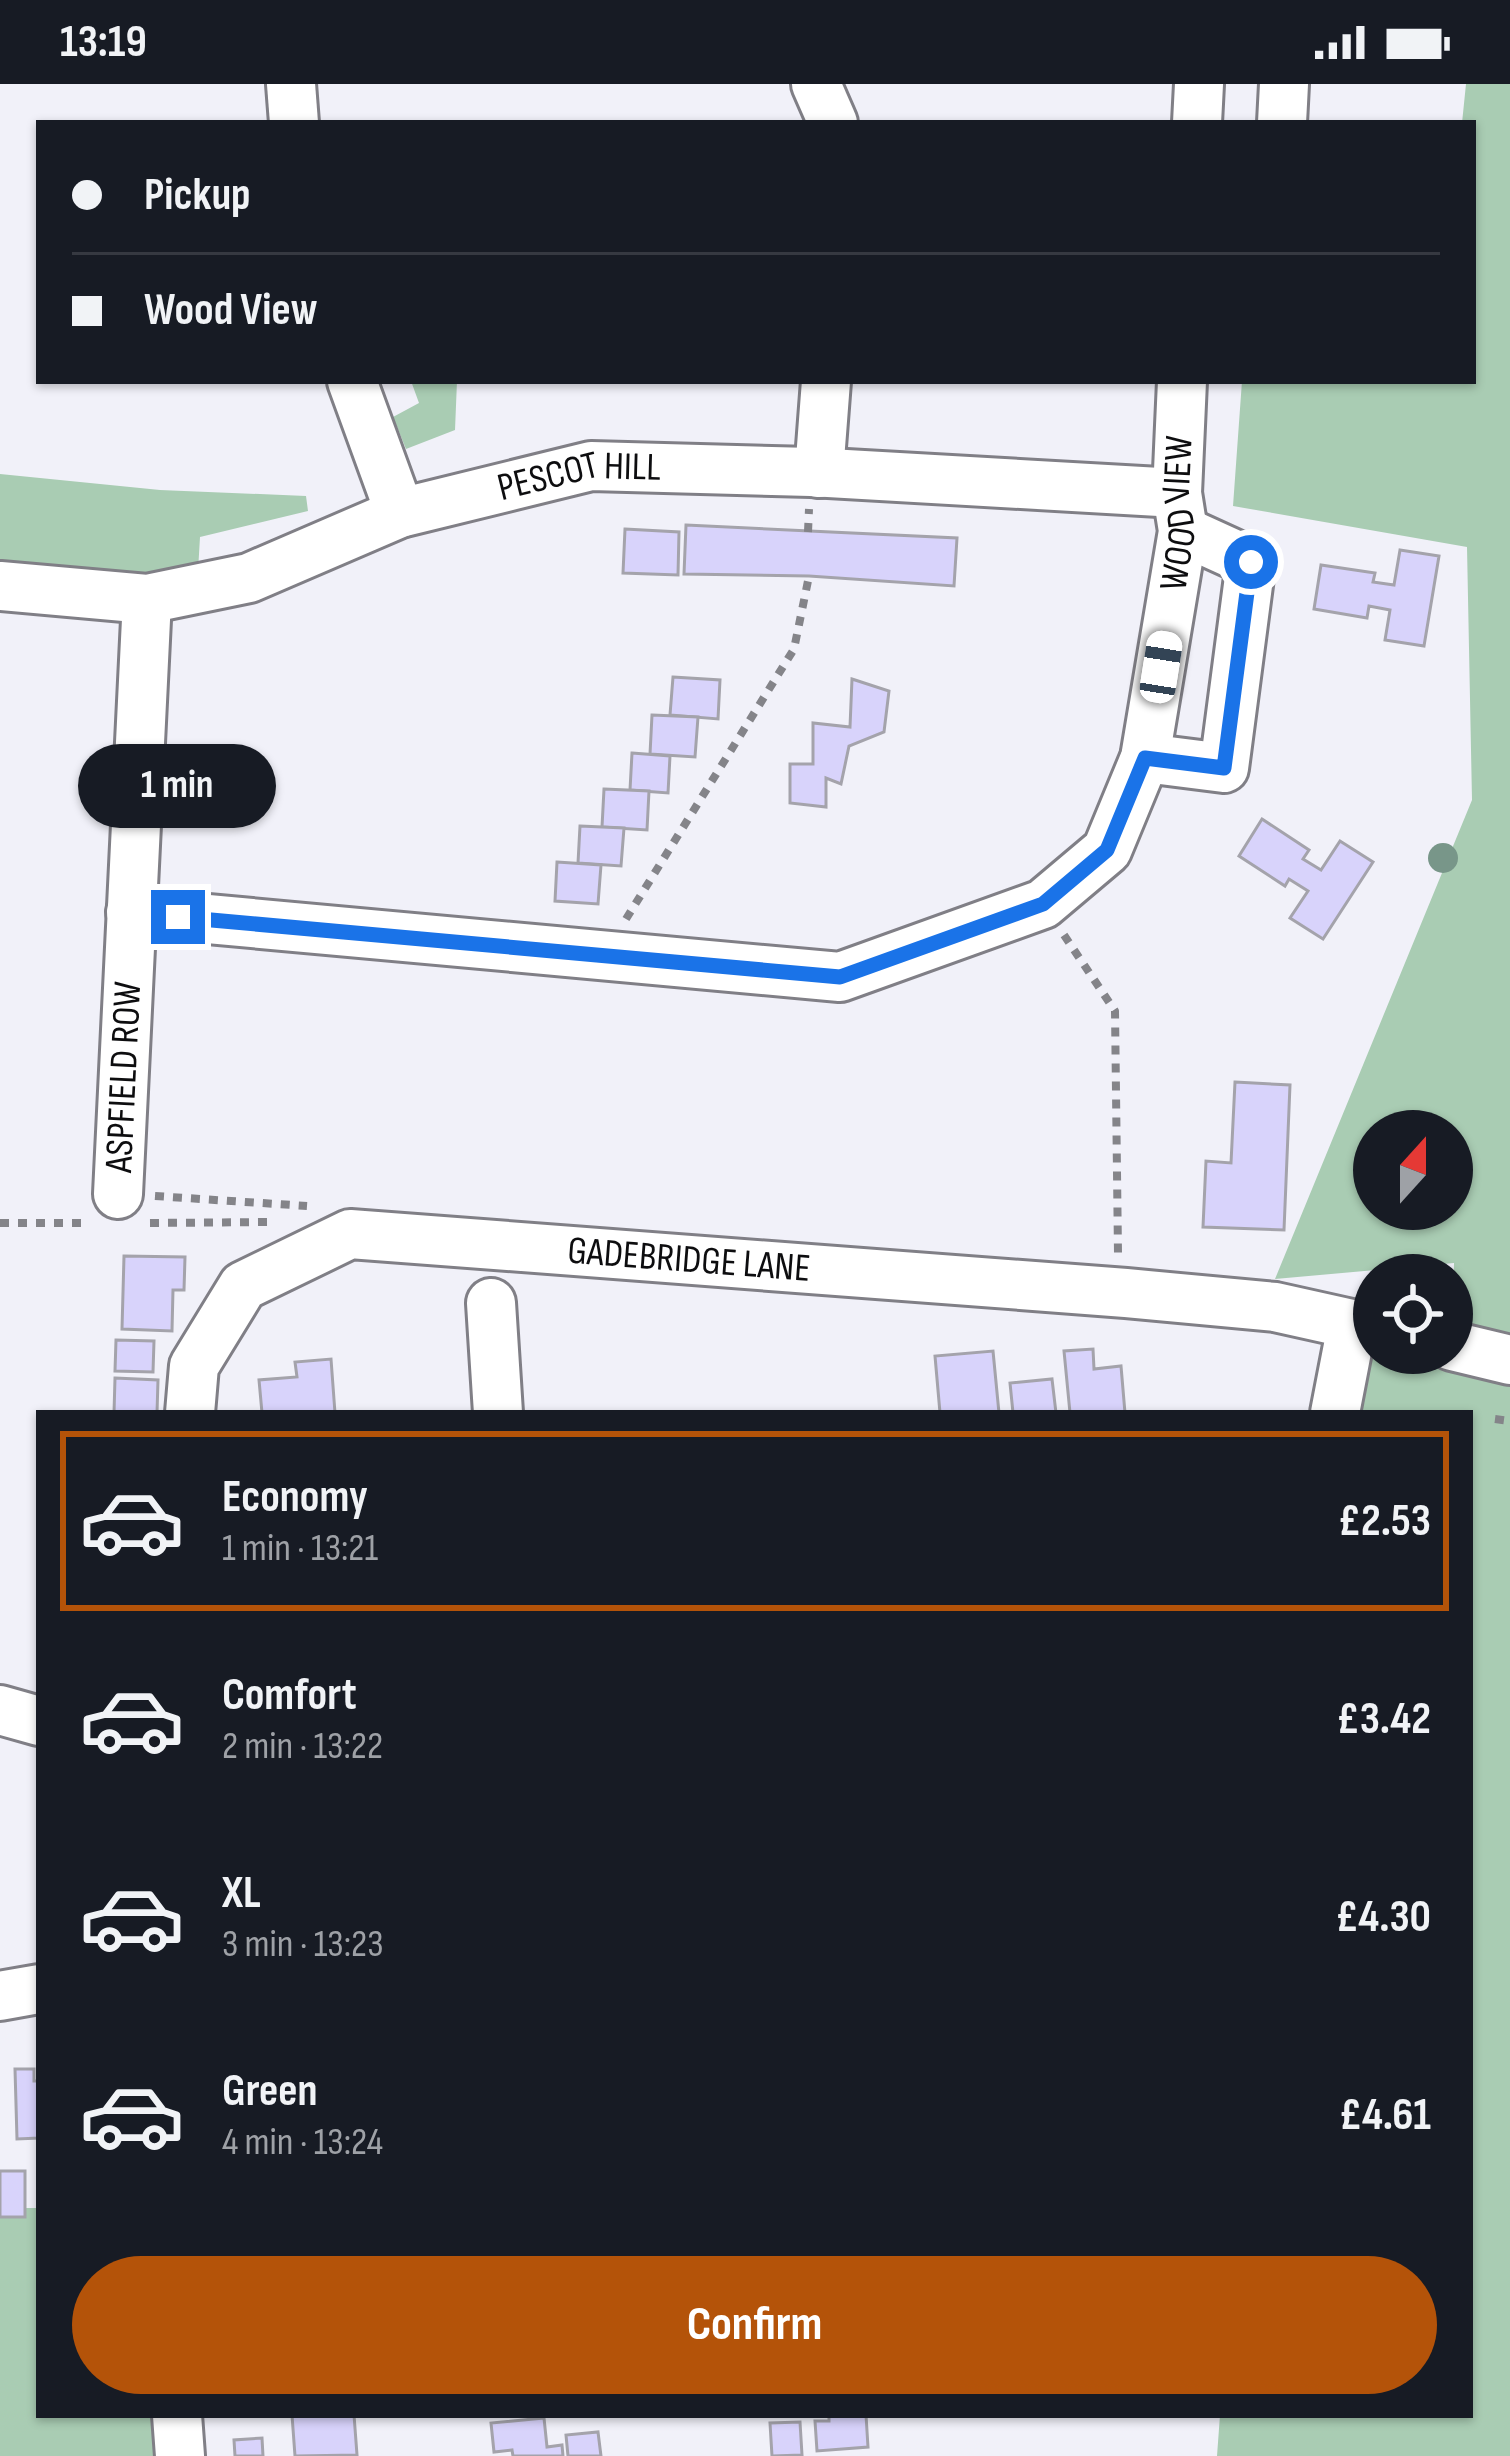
<!DOCTYPE html>
<meta charset="utf-8">
<style>
:root{--surface:#171b24;--page:#242831;--text:#f1f3f6;--muted:#9ea1a6;--line:#363941;--accent:#b45309}
body{margin:0;font-family:"Sofia Sans Condensed",sans-serif;background:var(--page);color:var(--text);height:100vh;display:flex;flex-direction:column;font-size:45px;white-space:nowrap}
*{box-sizing:border-box;margin:0}
p{font-size:39px;color:var(--muted)}
.icon{flex:none;width:66px;height:66px;fill:none;stroke:currentColor;stroke-width:2;stroke-linecap:round;stroke-linejoin:round}
.map{position:relative;flex:1;overflow:hidden}
.sheet{position:absolute;left:36px;top:1326px;width:1437px;height:1008px;display:flex;flex-direction:column;background:var(--surface);border-radius:0px;box-shadow:0 3px 9px #0004}
.sheet>*{flex:none}
.hud{position:absolute;left:36px;top:36px;width:1440px;height:264px;border-radius:0px;box-shadow:0 3px 9px #0004;display:grid;align-content:center;height:264px;padding:0 36px;background:var(--surface)}
.needle{width:78px;rotate:21deg}
.fabs{position:absolute;left:1353px;top:1026px;display:grid;gap:24px}
.fabs a{display:grid;place-items:center;width:120px;height:120px;border-radius:50%;background:var(--surface);box-shadow:0 3px 9px #0004;font-size:60px}
.end{position:absolute;width:54px;height:54px;margin:-27px;border:15px solid #1a73e8;background:#fff;box-shadow:0 0 0 6px #fff}
.from{border-radius:50%}
.bubble{position:absolute;height:84px;border-radius:42px;background:var(--surface);box-shadow:0 3px 9px #0004;font-size:39px;font-weight:700;line-height:84px;text-align:center}
.car{position:absolute;width:36px;height:72px;margin:-36px -18px;border-radius:15px;box-shadow:0 0 9px 3px #0007;background:linear-gradient(#fff 24%,#345 0 40%,#fff 0 76%,#345 0 86%,#fff 0)}
.hud b{display:flex;align-items:center;gap:42px;height:114px;font-size:45px}
.hud b+b{border-top:3px solid var(--line)}
.hud i{width:30px;height:30px;background:var(--text)}
ul{padding:21px 0 0;list-style:none}
li{display:flex;align-items:center;gap:36px;height:180px;margin:0 24px 18px;padding:0 12px;border:6px solid transparent;border-radius:0px}
li div{flex:1}
li b{display:block;font-size:45px}
li em{font-style:normal;font-weight:700}
li.on{border-color:var(--accent)}
li>.icon{width:108px;height:108px;stroke-width:1.5}
.button{display:flex;gap:24px;margin-top:auto;padding:24px 36px}
.button a{flex:1;height:138px;border-radius:72px;background:var(--accent);color:#fff;font-size:48px;font-weight:700;line-height:138px;text-align:center}
.status{display:flex;justify-content:space-between;align-items:center;height:84px;padding:0 60px;background:var(--surface);direction:ltr}
.status svg{height:33px;fill:currentColor}
.map>svg:first-child{display:block}
</style>
<div class="status"><b>13:19</b><svg viewBox="0 0 49 12"><path d="M0 12V9h3v3zM5 12V6h3v6zM10 12V3h3v9zM15 12V0h3v12zM26 1h20v11H26zM47 4h2v5h-2z"/></svg></div>
<div class="map">
<svg width="1510" height="2372" viewBox="0 0 1510 2372">
<rect width="100%" height="100%" fill="#f1f1f9"/>
<!-- green -->
<g fill="#a9ccb3" fill-rule="evenodd">
<path d="M1466 0H1510V2372H1217L1220 2331H1470V1329H1359L1368 1262H1374V1269H1452L1454 1179 1275 1195 1472 716 1467 463 1233 422 1242 297H1473V39H1462ZM1374 1047H1452V1125H1374Z"/>
<polygon points="411,297 457,297 455,346 406,365 393,333 419,319"/>
<polygon points="0,390 160,406 306,412 308,427 200,453 198,487 94,498 0,490"/>
<polygon points="0,2124 39,2124 39,2331 156,2331 160,2372 0,2372"/>
</g>
<!-- building -->
<g fill="#d8d3fb" stroke="#a4a3ab" stroke-width="3">
<polygon points="686,441 957,454 954,502 809,492 684,490"/>
<polygon points="625,445 679,448 678,491 623,489"/>
<polygon points="1400,466 1439,472 1424,562 1385,556 1390,526 1369,522 1367,534 1314,525 1321,481 1375,489 1373,498 1394,501"/>
<polygon points="673,593 720,596 718,635 670,631"/>
<polygon points="852,595 889,607 884,648 849,662 841,700 826,694 826,723 790,719 790,680 813,680 813,639 850,643"/>
<polygon points="652,631 698,633 695,673 650,670"/>
<polygon points="632,669 670,672 668,709 630,706"/>
<polygon points="604,705 649,707 647,746 602,743"/>
<polygon points="1262,735 1309,766 1303,775 1321,786 1340,757 1373,778 1323,855 1290,834 1308,807 1289,795 1285,802 1239,772"/>
<polygon points="580,742 624,744 621,782 578,779"/>
<polygon points="557,778 601,781 598,820 555,817"/>
<polygon points="1235,998 1290,1001 1284,1146 1203,1143 1206,1077 1231,1079"/>
<polygon points="124,1172 185,1173 184,1206 173,1206 172,1247 122,1245"/>
<polygon points="116,1256 154,1257 153,1288 115,1287"/>
<polygon points="1093,1265 1094,1285 1121,1282 1125,1329 1070,1329 1064,1267"/>
<polygon points="993,1267 999,1329 940,1329 935,1272"/>
<polygon points="331,1275 335,1329 262,1329 259,1296 297,1293 295,1278"/>
<polygon points="115,1294 158,1296 157,1329 114,1329"/>
<polygon points="1052,1295 1056,1329 1013,1329 1010,1299"/>
<polygon points="15,1985 34,1985 34,1997 39,1997 39,2054 17,2055"/>
<rect x="0" y="2087" width="25" height="46"/>
<polygon points="292,2331 354,2331 357,2371 295,2372"/>
<polygon points="829,2331 866,2331 868,2363 817,2367 815,2337 829,2337"/>
<polygon points="544,2334 547,2363 562,2361 563,2372 513,2372 512,2366 494,2368 491,2339"/>
<polygon points="800,2338 802,2371 772,2372 770,2339"/>
<polygon points="598,2348 601,2372 568,2372 566,2351"/>
<polygon points="262,2354 263,2372 235,2372 234,2356"/>
</g>
<g fill="none" stroke-linecap="round" stroke-linejoin="round">
<defs>
<g id="minor">
<polyline points="291,0 294,39"/>
<polyline points="816,0 833,39"/>
<polyline points="1197,39 1199,0"/>
<polyline points="1282,39 1284,0"/>
<polyline points="352,297 400,429"/>
<polyline points="819,389 826,297"/>
<path id="s1" d="M0 502 147 515 249 494 400 429 591 382 811 388 1177 409"/>
<polyline points="1145,674 1224,684 1251,478 1183,447"/>
<path id="s2" d="M131 828 840 893 1043 820 1107 766 1145 674 1183 447 1177 409 1182 297"/>
<path id="s3" d="M118 1110 147 515"/>
<polyline points="491,1219 498,1329"/>
<polyline points="1452,1262 1510,1276"/>
<path id="s4" d="M190 1329 194 1282 243 1202 350 1150 1126 1209 1275 1223 1374 1245"/>
<polyline points="1335,1329 1352,1241"/>
<polyline points="0,1626 39,1637"/>
<polyline points="0,1912 39,1905"/>
<polyline points="177,2331 180,2372"/>
</g>
</defs>
<!-- minor casing -->
<use href="#minor" stroke="#807f86" stroke-width="54"/>
<!-- path -->
<g stroke="#848489" stroke-width="8" stroke-dasharray="9 9" stroke-linecap="butt">
<polyline points="808,448 809,425"/>
<polyline points="626,835 794,565 809,492"/>
<polyline points="1064,851 1115,927 1118,1169"/>
<polyline points="155,1112 307,1122"/>
<polyline points="0,1139 87,1139"/>
<polyline points="150,1139 273,1138"/>
<polyline points="1495,1335 1510,1337"/>
</g>
<!-- minor -->
<use href="#minor" stroke="#fff" stroke-width="48"/>
</g>
<!-- trees -->
<circle fill="#789689" cx="1443" cy="774" r="15"/>
<g fill="none" stroke-linecap="round" stroke-linejoin="round">
<!-- route -->
<polyline stroke="#1a73e8" stroke-width="15" points="178,833 840,893 1043,820 1107,766 1145,674 1224,684 1251,478"/>
</g>
<g text-anchor="middle" dominant-baseline="central" stroke-width="9" stroke-linejoin="round" paint-order="stroke">
<!-- street labels -->
<g font-size="39" fill="#0d0d0f" stroke="#f1f1f9">
<text stroke="none"><textPath href="#s1" startOffset="600">PESCOT HILL</textPath></text>
<text stroke="none"><textPath href="#s2" startOffset="1359">WOOD VIEW</textPath></text>
<text stroke="none"><textPath href="#s3" startOffset="117">ASPFIELD ROW</textPath></text>
<text stroke="none"><textPath href="#s4" startOffset="600">GADEBRIDGE LANE</textPath></text>
</g>
</g>
</svg>
<div class="fabs">
<a><svg class="needle" viewBox="-14 -14 28 28"><path d="M0-13l5 13h-10z" fill="#e53935"/><path d="M0 13l5-13h-10z" fill="#9ea1a6"/></svg></a>
<a><svg class="icon" aria-label="locate" viewBox="0 0 24 24"><circle cx="12" cy="12" r="6"/><path d="M12 2v4M12 18v4M2 12h4M18 12h4"/></svg></a>
</div>
<i class="end from" style="left:1251px;top:478px"></i>
<i class="end" style="left:178px;top:833px"></i>
<div class="bubble" style="left:78px;top:660px;width:198px">1 min</div>
<i class="car" style="left:1161px;top:583px;rotate:9deg"></i>
<div class="hud">
<b><i class="from"></i>Pickup</b>
<b><i></i>Wood View</b>
</div>
<section class="sheet">
<ul>
<li class="on"><svg class="icon" aria-label="car" viewBox="0 0 24 24"><path d="M5 17H2v-5l4-1 3-4h7l3 4 3 1v5h-3M9 17h6M6 11h13"/><circle cx="7" cy="17" r="2"/><circle cx="17" cy="17" r="2"/></svg><div><b>Economy</b><p>1 min · 13:21</p></div><em>£2.53</em></li>
<li><svg class="icon" aria-label="car" viewBox="0 0 24 24"><path d="M5 17H2v-5l4-1 3-4h7l3 4 3 1v5h-3M9 17h6M6 11h13"/><circle cx="7" cy="17" r="2"/><circle cx="17" cy="17" r="2"/></svg><div><b>Comfort</b><p>2 min · 13:22</p></div><em>£3.42</em></li>
<li><svg class="icon" aria-label="car" viewBox="0 0 24 24"><path d="M5 17H2v-5l4-1 3-4h7l3 4 3 1v5h-3M9 17h6M6 11h13"/><circle cx="7" cy="17" r="2"/><circle cx="17" cy="17" r="2"/></svg><div><b>XL</b><p>3 min · 13:23</p></div><em>£4.30</em></li>
<li><svg class="icon" aria-label="car" viewBox="0 0 24 24"><path d="M5 17H2v-5l4-1 3-4h7l3 4 3 1v5h-3M9 17h6M6 11h13"/><circle cx="7" cy="17" r="2"/><circle cx="17" cy="17" r="2"/></svg><div><b>Green</b><p>4 min · 13:24</p></div><em>£4.61</em></li>
</ul>
<div class="button"><a>Confirm</a></div>
</section>
</div>
